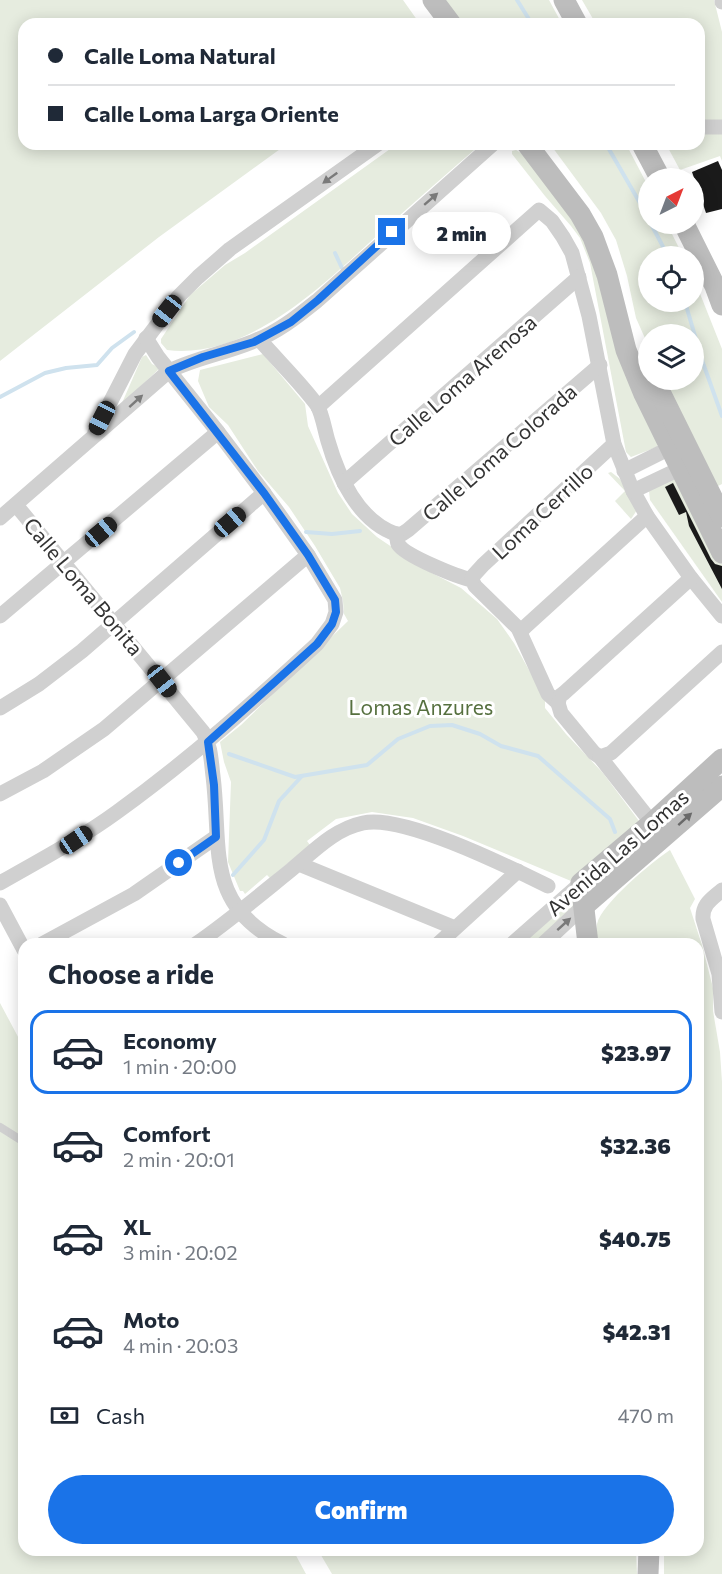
<!DOCTYPE html>
<meta charset="utf-8">
<style>
:root{--surface:#fff;--page:#f6f6f7;--text:#1f2937;--muted:#747a83;--line:#e0e1e3;--accent:#1a73e8}
body{margin:0;font-family:Commissioner,sans-serif;background:var(--page);color:var(--text);height:100vh;display:flex;flex-direction:column;font-size:22px;white-space:nowrap}
*{box-sizing:border-box;margin:0}
p{font-size:20px;color:var(--muted)}
.icon{flex:none;width:33px;height:33px;fill:none;stroke:currentColor;stroke-width:2;stroke-linecap:round;stroke-linejoin:round}
.map{position:relative;flex:1;overflow:hidden}
.sheet{position:absolute;left:18px;top:938px;width:686px;height:618px;display:flex;flex-direction:column;background:var(--surface);border-radius:18px;box-shadow:0 3px 15px #0003}
.sheet>*{flex:none}
.top-card{position:absolute;left:18px;top:18px;width:687px;height:132px;border-radius:18px;box-shadow:0 3px 15px #0003;display:grid;align-content:center;height:132px;padding:0 30px;background:var(--surface)}
.needle{width:39px;rotate:42deg}
.tools{position:absolute;left:638px;top:168px;display:grid;gap:12px}
.tools a{display:grid;place-items:center;width:66px;height:66px;border-radius:50%;background:var(--surface);box-shadow:0 3px 15px #0003;font-size:30px}
.end{position:absolute;width:27px;height:27px;margin:-14px;border:8px solid #1a73e8;background:#fff;box-shadow:0 0 0 3px #fff}
.from{border-radius:50%}
.bubble{position:absolute;height:42px;border-radius:21px;background:var(--surface);box-shadow:0 3px 15px #0003;font-size:20px;font-weight:800;line-height:42px;text-align:center}
.car{position:absolute;width:18px;height:36px;margin:-18px -9px;border-radius:8px;box-shadow:0 0 4px 2px #0007;background:linear-gradient(#222 24%,#8ab4d8 0 40%,#222 0 76%,#8ab4d8 0 86%,#222 0)}
.top-card b{display:flex;align-items:center;gap:21px;height:57px;font-size:22px}
.top-card b+b{border-top:2px solid var(--line)}
.top-card i{width:15px;height:15px;background:var(--text)}
ul{padding:0;list-style:none}
li{display:flex;align-items:center;gap:18px;height:84px;margin:0 12px 9px;padding:0 18px;border:3px solid transparent;border-radius:18px}
li div{flex:1}
li b{display:block;font-size:22px}
li em{font-style:normal;font-weight:800}
li.active{border-color:var(--accent)}
li>.icon{width:54px;height:54px;stroke-width:1.5}
h2{padding:0 30px;font-size:27px;line-height:72px}
.pay{display:flex;align-items:center;gap:15px;height:66px;padding:0 30px;font-size:22px}
.pay p{margin-inline-start:auto}
.button{display:flex;gap:12px;margin-top:auto;padding:12px 30px}
.button a{flex:1;height:69px;border-radius:36px;background:var(--accent);color:#fff;font-size:24px;font-weight:800;line-height:69px;text-align:center}
.map>svg:first-child{display:block}
</style>
<div class="map">
<svg width="722" height="1574" viewBox="0 0 722 1574">
<rect width="100%" height="100%" fill="#fff"/>
<!-- green -->
<g fill="#e6ecdf">
<polygon points="0,0 403,0 420,24 24,24 24,144 287,144 159,237 0,361"/>
<polygon points="445,0 549,0 562,24 462,24"/>
<polygon points="582,0 714,0 722,32 722,161 720,156 680,170 666,144 699,144 699,24 596,24"/>
<path d="M397 144H481C447 173 414 203 381 232 325 283 249 360 167 350L161 343V339L190 295 225 265 245 253Z"/>
<polygon points="550,144 626,144 648,186 648,224 667,224 683,256 648,256 648,302 693,302 693,276 722,349 722,484 716,487 663,380 693,380 693,334 648,334 648,345 636,318 627,276 616,240 601,213"/>
<polygon points="516,150 521,153 582,222 659,441 657,447 631,457 626,452 590,263 580,238 571,226 545,196 512,154 512,151"/>
<polygon points="263,354 305,404 308,426 338,493 352,514 377,537 426,570 461,588 497,619 514,643 545,699 545,708 566,734 603,773 639,821 571,881 463,836 413,818 372,812 336,819 307,841 310,845 270,878 267,875 245,894 243,891 240,891 228,862 231,782 224,762 220,742 241,725 348,621 344,614 343,601 340,588 315,546 289,507 258,471 228,425 209,407 198,381 200,370"/>
<polygon points="146,355 152,364 160,368 124,402 122,403 142,357"/>
<polygon points="611,472 620,479 637,510 631,519 615,501 625,491 608,473"/>
<polygon points="674,477 691,500 722,564 722,602 650,500 649,491"/>
<path d="M670 850 695 899 690 908 702 945 713 988V1011L720 1052 722 1082V1574H664V1550H698V944L598 943C597 937 596 931 597 924 602 903 651 863 670 850Z"/>
<polygon points="574,899 578,906 535,943 522,944"/>
<polygon points="0,1003 24,1048 24,1550 293,1550 306,1574 0,1574"/>
<polygon points="318,1550 636,1550 637,1574 332,1574"/>
</g>
<g fill="none" stroke-linecap="round" stroke-linejoin="round">
<!-- stream -->
<g stroke="#cfe2ee" stroke-width="4">
<polyline points="517,0 532,24"/>
<polyline points="606,144 648,217"/>
<polyline points="651,224 668,256"/>
<polyline points="335,253 342,268"/>
<polyline points="685,302 703,363 722,416"/>
<polyline points="0,397 45,373 66,368 97,365 112,348 134,332"/>
<polyline points="306,532 332,534 360,531"/>
<polyline points="229,754 295,777 367,765 398,739 430,726 452,725 480,734 501,746 538,756 610,819 615,832"/>
<polyline points="233,875 264,840 279,801 302,776"/>
</g>
</g>
<!-- building -->
<g fill="#1a1a1a">
<polygon points="718,161 722,170 722,209 706,213 692,172"/>
<polygon points="673,483 711,559 715,564 722,566 722,589 689,526 686,512 679,515 665,487"/>
</g>
<g fill="none" stroke-linecap="round" stroke-linejoin="round">
<!-- lane -->
<polyline stroke="#d0d0d0" stroke-width="8" points="0,1127 24,1142"/>
<!-- street -->
<g stroke="#d0d0d0" stroke-width="15">
<polyline points="722,0 722,2"/>
<polyline points="699,127 722,127"/>
<path d="M259 339C278 361 300 382 317 405 322 413 325 431 328 441 338 476 358 521 396 534"/>
<polyline points="318,407 539,210 552,221 563,237 572,253 589,316 614,444 633,491 647,516 691,578 722,616"/>
<polyline points="95,432 135,354 178,297 198,277 230,249 378,144"/>
<polyline points="624,471 678,444"/>
<polyline points="344,483 579,277"/>
<polyline points="633,491 690,464"/>
<path d="M16 505 203 732C211 746 211 760 213 776 222 849 204 905 283 944"/>
<path d="M0 518 169 371C196 358 225 353 252 342 277 333 298 316 318 300L493 144"/>
<polyline points="396,534 402,534 408,530 600,365"/>
<path d="M396 534C397 537 397 541 398 544 405 556 458 577 472 580L475 586 518 628 548 694 558 703"/>
<polyline points="472,580 473,576 483,565 614,444"/>
<polyline points="0,616 218,432"/>
<polyline points="518,628 523,629 526,626 647,516"/>
<polyline points="558,703 560,696 564,693 691,578"/>
<polyline points="558,703 561,713 594,753 600,757 652,823"/>
<polyline points="0,708 39,684 82,651 264,493"/>
<polyline points="600,757 611,753 722,652"/>
<polyline points="0,794 43,771 104,729 308,555"/>
<polyline points="299,864 455,928"/>
<path d="M0 883C40 860 80 839 117 812 189 760 252 704 317 644L332 624 336 612 335 600 308 555 264 493 218 432 158 357 146 338"/>
<path d="M722 890C712 899 702 904 703 919L719 974 722 1012"/>
<polyline points="0,905 24,950"/>
<polyline points="42,944 134,894 216,837"/>
<path d="M196 944C229 921 260 895 291 870 313 852 334 829 363 823 403 814 509 867 548 886"/>
<polyline points="438,944 518,871"/>
<polyline points="512,944 581,883"/>
<polyline points="543,944 585,905"/>
</g>
<!-- secondary -->
<g stroke="#bdbdbd" stroke-width="21">
<polyline points="433,0 451,24"/>
<polyline points="564,0 577,24"/>
<polyline points="527,144 580,214 593,237 607,275 626,350 644,394 722,553"/>
<polyline points="642,144 660,178"/>
<polyline points="684,224 715,286 722,305"/>
<polyline points="654,380 722,517"/>
<polyline points="585,905 722,786"/>
<polyline points="588,944 581,883 652,823 722,759"/>
<polyline points="648,1574 649,1550"/>
</g>
</g>
<!-- one-way arrows -->
<defs><path id="oneway-solid" d="M-6-.8H1V-3.2L6.5 0L1 3.2V.8H-6Z" transform="scale(1.5)"/></defs>
<g fill="#7a7a7a">
<use href="#oneway-solid" transform="translate(330 178) rotate(144)"/>
<use href="#oneway-solid" transform="translate(431 199) rotate(-41)"/>
<use href="#oneway-solid" transform="translate(136 401) rotate(-42)"/>
<use href="#oneway-solid" transform="translate(564 924) rotate(-42)"/>
</g>
<use fill="#6a6a6a" href="#oneway-solid" transform="translate(685 819) rotate(-42)"/>
<g fill="none" stroke-linecap="round" stroke-linejoin="round">
<!-- route -->
<polyline stroke="#1a73e8" stroke-width="8" points="179,863 216,837 214,785 208,742 317,644 332,624 336,612 335,600 308,555 264,493 169,371 203,357 254,342 291,322 318,300 392,232"/>
</g>
<g text-anchor="middle" dominant-baseline="central" stroke-width="6" stroke-linejoin="round" paint-order="stroke">
<!-- street labels -->
<g font-size="21" fill="#333" stroke="#fff">
<text transform="translate(462 380) rotate(-41)">Calle Loma Arenosa</text>
<text transform="translate(499 452) rotate(-41)">Calle Loma Colorada</text>
<text transform="translate(542 511) rotate(-43)">Loma Cerrillo</text>
<text transform="translate(84 586) rotate(50)">Calle Loma Bonita</text>
<text transform="translate(617 852) rotate(-41)">Avenida Las Lomas</text>
</g>
<!-- park labels -->
<g font-size="21" fill="#56703f" stroke="#fff">
<text x="421" y="706">Lomas Anzures</text>
</g>
</g>
</svg>
<div class="tools">
<a><svg class="needle" viewBox="-14 -14 28 28"><path d="M0-13l5 13h-10z" fill="#e53935"/><path d="M0 13l5-13h-10z" fill="#747a83"/></svg></a>
<a><svg class="icon" aria-label="locate" viewBox="0 0 24 24"><circle cx="12" cy="12" r="6"/><path d="M12 2v4M12 18v4M2 12h4M18 12h4"/></svg></a>
<a><svg class="icon" aria-label="layers" viewBox="0 0 24 24"><path d="M12 4l9 5-9 5-9-5zM3 14l9 5 9-5"/></svg></a>
</div>
<i class="end from" style="left:179px;top:863px"></i>
<i class="end" style="left:392px;top:232px"></i>
<div class="bubble" style="left:412px;top:212px;width:99px">2 min</div>
<i class="car" style="left:167px;top:311px;rotate:218deg"></i>
<i class="car" style="left:102px;top:418px;rotate:207deg"></i>
<i class="car" style="left:230px;top:522px;rotate:49deg"></i>
<i class="car" style="left:101px;top:532px;rotate:50deg"></i>
<i class="car" style="left:162px;top:681px;rotate:142deg"></i>
<i class="car" style="left:76px;top:840px;rotate:56deg"></i>
<div class="top-card">
<b><i class="from"></i>Calle Loma Natural</b>
<b><i></i>Calle Loma Larga Oriente</b>
</div>
<section class="sheet">
<h2>Choose a ride</h2>
<ul>
<li class="active"><svg class="icon" aria-label="car" viewBox="0 0 24 24"><path d="M5 17H2v-5l4-1 3-4h7l3 4 3 1v5h-3M9 17h6M6 11h13"/><circle cx="7" cy="17" r="2"/><circle cx="17" cy="17" r="2"/></svg><div><b>Economy</b><p>1 min · 20:00</p></div><em>$23.97</em></li>
<li><svg class="icon" aria-label="car" viewBox="0 0 24 24"><path d="M5 17H2v-5l4-1 3-4h7l3 4 3 1v5h-3M9 17h6M6 11h13"/><circle cx="7" cy="17" r="2"/><circle cx="17" cy="17" r="2"/></svg><div><b>Comfort</b><p>2 min · 20:01</p></div><em>$32.36</em></li>
<li><svg class="icon" aria-label="car" viewBox="0 0 24 24"><path d="M5 17H2v-5l4-1 3-4h7l3 4 3 1v5h-3M9 17h6M6 11h13"/><circle cx="7" cy="17" r="2"/><circle cx="17" cy="17" r="2"/></svg><div><b>XL</b><p>3 min · 20:02</p></div><em>$40.75</em></li>
<li><svg class="icon" aria-label="car" viewBox="0 0 24 24"><path d="M5 17H2v-5l4-1 3-4h7l3 4 3 1v5h-3M9 17h6M6 11h13"/><circle cx="7" cy="17" r="2"/><circle cx="17" cy="17" r="2"/></svg><div><b>Moto</b><p>4 min · 20:03</p></div><em>$42.31</em></li>
</ul>
<div class="pay"><svg class="icon" aria-label="cash" viewBox="0 0 24 24"><path d="M3 7h18v10H3z"/><circle cx="12" cy="12" r="2"/></svg>Cash<p>470 m</p></div>
<div class="button"><a>Confirm</a></div>
</section>
</div>
